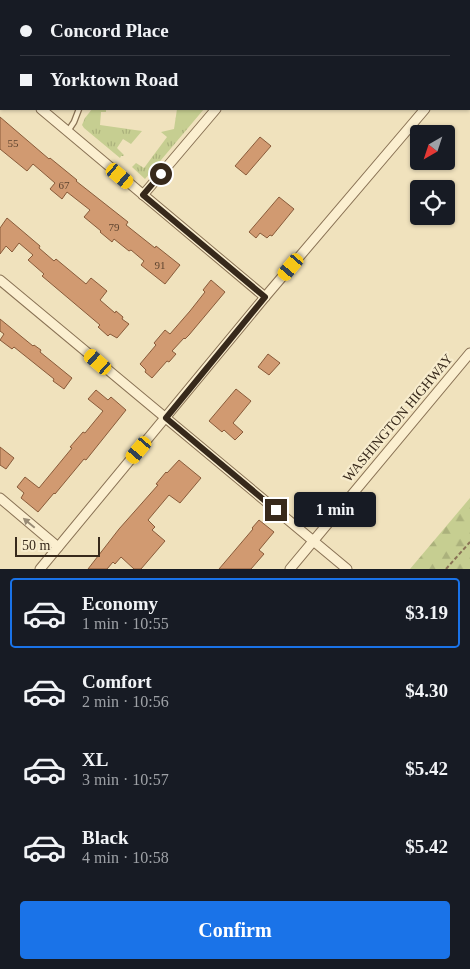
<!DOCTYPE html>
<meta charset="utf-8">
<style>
:root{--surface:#171b24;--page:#20242c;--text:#f1f3f6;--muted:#9ea1a6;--line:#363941;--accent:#1a73e8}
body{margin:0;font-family:"Times New Roman",serif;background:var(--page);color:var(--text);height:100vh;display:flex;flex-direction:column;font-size:19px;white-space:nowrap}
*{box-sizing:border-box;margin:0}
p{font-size:16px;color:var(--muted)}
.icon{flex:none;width:28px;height:28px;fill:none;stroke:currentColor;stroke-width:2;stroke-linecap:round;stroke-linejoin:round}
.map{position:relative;height:569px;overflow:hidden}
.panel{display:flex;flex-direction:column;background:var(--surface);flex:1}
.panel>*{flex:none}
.banner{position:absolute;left:0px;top:0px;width:470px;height:110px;box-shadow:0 1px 4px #0004;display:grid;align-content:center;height:110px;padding:0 20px;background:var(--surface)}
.needle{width:32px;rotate:219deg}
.fabs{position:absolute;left:410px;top:125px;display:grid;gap:10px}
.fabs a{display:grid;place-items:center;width:45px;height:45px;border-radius:5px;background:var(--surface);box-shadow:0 1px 4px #0004;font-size:25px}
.scale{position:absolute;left:15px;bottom:12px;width:85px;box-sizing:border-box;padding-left:5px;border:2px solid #37291b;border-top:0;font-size:14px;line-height:18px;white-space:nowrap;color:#37291b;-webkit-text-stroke:4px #f7eccd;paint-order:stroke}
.end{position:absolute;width:22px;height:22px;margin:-11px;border:6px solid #37291b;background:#fff;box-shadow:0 0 0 2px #fff}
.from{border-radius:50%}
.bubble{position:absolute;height:35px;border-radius:5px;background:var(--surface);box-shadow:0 1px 4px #0004;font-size:16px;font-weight:700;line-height:35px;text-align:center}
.car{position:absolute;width:15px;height:30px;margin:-15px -8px;border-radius:6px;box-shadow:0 0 4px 1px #0007;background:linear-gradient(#f5c518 24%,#345 0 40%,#f5c518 0 76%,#345 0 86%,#f5c518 0)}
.banner b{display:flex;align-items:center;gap:18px;height:48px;font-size:19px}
.banner b+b{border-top:1px solid var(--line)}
.banner i{width:12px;height:12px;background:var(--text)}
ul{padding:9px 0 0;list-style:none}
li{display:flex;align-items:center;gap:15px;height:70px;margin:0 10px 8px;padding:0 10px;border:2px solid transparent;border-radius:5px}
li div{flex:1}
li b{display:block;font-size:19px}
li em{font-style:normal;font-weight:700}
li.current{border-color:var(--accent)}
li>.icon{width:45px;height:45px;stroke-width:1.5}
.button{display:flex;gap:10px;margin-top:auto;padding:10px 20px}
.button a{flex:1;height:58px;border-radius:5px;background:var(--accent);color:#fff;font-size:20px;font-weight:700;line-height:58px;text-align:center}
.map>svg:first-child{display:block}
</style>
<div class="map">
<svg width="470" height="569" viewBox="0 0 470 569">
<defs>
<pattern id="grass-tufts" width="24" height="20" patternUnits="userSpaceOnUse" patternTransform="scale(1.25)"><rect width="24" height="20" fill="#c6ce91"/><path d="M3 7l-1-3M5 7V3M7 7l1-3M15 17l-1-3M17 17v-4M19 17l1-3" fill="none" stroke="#abb17c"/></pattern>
<pattern id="forest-firs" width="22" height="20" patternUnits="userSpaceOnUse" patternTransform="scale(1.25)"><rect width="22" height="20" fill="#c6ce91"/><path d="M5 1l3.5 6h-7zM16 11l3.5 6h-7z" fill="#abb17c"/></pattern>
</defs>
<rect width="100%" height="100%" fill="#f0e2bd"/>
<!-- grass -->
<g fill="url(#grass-tufts)">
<polygon points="92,109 106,109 106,112 101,112 100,125 142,131 131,144 123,139 117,148 124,155 123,156 121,156 120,158 84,128 82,125 85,118"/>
<polygon points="177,109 204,109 145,179 132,167 136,163 144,168 167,137 161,132 174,129"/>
</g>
<!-- forest -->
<polygon fill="url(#forest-firs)" points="470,498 470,569 410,569"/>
<!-- building -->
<g fill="#d19a71" stroke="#895b3a">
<polygon points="0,117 49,159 50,158 77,180 76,181 128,222 126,225 155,248 156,246 180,265 165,284 141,265 144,261 131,250 129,251 114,239 112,242 100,232 101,231 84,217 90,210 67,192 62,199 50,189 55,183 33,164 27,171 0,149"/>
<polygon points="260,137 271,146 246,175 235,166"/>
<polygon points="279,197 294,209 272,236 270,235 267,238 260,233 256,238 249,232"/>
<polygon points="7,218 40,246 39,248 54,261 56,259 86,284 91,278 107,291 100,300 115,313 116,311 123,317 122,319 129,324 117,338 110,334 108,336 98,327 100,325 42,276 44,274 28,260 33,255 19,243 12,252 6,246 0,254 0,228"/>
<polygon points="211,280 225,292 189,335 185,339 184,338 172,351 176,354 169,362 167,361 152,378 145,372 146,370 140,364 156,345 154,343 165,330 170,334 190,311 205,292 203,290"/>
<polygon points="0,319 33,346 34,345 41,350 40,352 72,378 64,389 53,381 54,379 14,347 12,349 0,340 4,334 0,331"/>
<polygon points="268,354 280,363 269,375 258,367"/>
<polygon points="236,389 251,401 233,423 243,432 235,440 224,430 222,432 209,421"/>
<polygon points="96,390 108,400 111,397 126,410 86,460 84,459 55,494 54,493 38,512 21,498 24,493 17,487 25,477 39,488 72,448 70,447 83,432 85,433 103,411 88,399"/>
<polygon points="0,447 14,458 6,469 0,465"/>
<polygon points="179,460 201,478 180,503 169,495 148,520 155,527 152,530 165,541 141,569 134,569 121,557 115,564 113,562 107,569 88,569 119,529 158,485 156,484 166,472 167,473"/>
<polygon points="259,520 274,532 259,550 264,554 251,569 219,569 253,529 252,528"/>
</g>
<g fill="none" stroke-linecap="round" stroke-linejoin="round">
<defs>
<g id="service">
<polyline points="108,1 108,0"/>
<polyline points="206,1 206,0"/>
<polyline points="68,131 74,122 79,109"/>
</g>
<g id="minor">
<polyline points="252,0 252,1"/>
<polyline points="461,1 461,0"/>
<polyline points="469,55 470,53"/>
<polyline points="0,75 1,76"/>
<polyline points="41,109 265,297"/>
<polyline points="143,195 216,109"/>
<polyline points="0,280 347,569"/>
<polyline points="0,498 58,547"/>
<polyline points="40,569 265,297 425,109"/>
<polyline points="290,569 470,353"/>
</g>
<g id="tertiary">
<polyline points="328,0 335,1"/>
<polyline points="469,25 470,25"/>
</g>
</defs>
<!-- service casing -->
<use href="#service" stroke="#897255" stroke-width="7"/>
<!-- minor casing -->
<use href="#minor" stroke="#897255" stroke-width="11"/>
<!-- tertiary casing -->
<use href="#tertiary" stroke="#897255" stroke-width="14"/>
<!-- path -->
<g stroke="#897255" stroke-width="2" stroke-dasharray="4 2.5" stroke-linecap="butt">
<polyline points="144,1 145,0"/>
<polyline points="220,1 220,0"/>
<polyline points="228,1 229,0"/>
<polyline points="446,569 470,542"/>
</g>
<!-- service -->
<use href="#service" stroke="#fbefd0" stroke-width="4.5"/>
<!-- minor -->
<use href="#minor" stroke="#fbefd0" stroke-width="9"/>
<!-- tertiary -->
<use href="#tertiary" stroke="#fbefd0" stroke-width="11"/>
</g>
<!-- one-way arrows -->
<defs><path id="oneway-solid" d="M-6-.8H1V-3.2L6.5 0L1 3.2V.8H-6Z" transform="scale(1.25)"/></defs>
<use fill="#998c76" href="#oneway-solid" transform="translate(29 523) rotate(-140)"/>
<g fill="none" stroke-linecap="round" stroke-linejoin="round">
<!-- route -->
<polyline stroke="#37291b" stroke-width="6" points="161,174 143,195 265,297 166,418 276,510"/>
</g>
<g text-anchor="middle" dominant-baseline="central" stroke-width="4.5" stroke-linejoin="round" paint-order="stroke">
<!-- number labels -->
<g font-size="11" fill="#5e4530">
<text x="13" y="143">55</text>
<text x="64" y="185">67</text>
<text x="114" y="227">79</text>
<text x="160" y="265">91</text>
</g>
<!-- street labels -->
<g font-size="14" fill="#37291b" stroke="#f7eccd">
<text transform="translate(398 418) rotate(-50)">WASHINGTON HIGHWAY</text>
</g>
</g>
</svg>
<div class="fabs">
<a><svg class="needle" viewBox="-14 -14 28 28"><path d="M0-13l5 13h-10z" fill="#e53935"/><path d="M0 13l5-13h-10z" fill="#9ea1a6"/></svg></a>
<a><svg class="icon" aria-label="locate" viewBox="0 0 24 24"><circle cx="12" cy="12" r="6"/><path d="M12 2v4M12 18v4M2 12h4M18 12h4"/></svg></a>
</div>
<div class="scale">50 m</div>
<i class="end from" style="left:161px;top:174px"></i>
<i class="end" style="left:276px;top:510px"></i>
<div class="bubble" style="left:294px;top:492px;width:82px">1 min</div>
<i class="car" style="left:120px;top:176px;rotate:130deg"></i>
<i class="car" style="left:291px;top:267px;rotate:220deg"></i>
<i class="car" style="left:98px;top:362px;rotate:311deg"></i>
<i class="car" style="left:139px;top:450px;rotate:220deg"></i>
<div class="banner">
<b><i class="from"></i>Concord Place</b>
<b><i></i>Yorktown Road</b>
</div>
</div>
<section class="panel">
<ul>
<li class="current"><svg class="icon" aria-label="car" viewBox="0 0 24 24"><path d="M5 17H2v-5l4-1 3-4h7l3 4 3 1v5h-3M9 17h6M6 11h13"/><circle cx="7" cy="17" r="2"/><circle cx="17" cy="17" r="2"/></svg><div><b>Economy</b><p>1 min · 10:55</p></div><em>$3.19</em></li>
<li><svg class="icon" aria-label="car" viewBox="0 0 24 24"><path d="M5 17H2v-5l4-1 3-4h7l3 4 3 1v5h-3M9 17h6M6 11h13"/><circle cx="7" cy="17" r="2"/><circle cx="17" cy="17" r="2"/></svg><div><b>Comfort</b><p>2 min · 10:56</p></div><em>$4.30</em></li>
<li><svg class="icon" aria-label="car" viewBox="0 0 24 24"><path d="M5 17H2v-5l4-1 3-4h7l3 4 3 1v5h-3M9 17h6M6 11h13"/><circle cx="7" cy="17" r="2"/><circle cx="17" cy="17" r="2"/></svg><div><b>XL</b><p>3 min · 10:57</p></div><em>$5.42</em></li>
<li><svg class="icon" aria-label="car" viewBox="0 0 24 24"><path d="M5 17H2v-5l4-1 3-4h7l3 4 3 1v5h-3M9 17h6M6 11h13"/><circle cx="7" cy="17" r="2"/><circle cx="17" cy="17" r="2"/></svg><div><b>Black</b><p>4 min · 10:58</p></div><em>$5.42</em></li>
</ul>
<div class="button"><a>Confirm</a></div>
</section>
